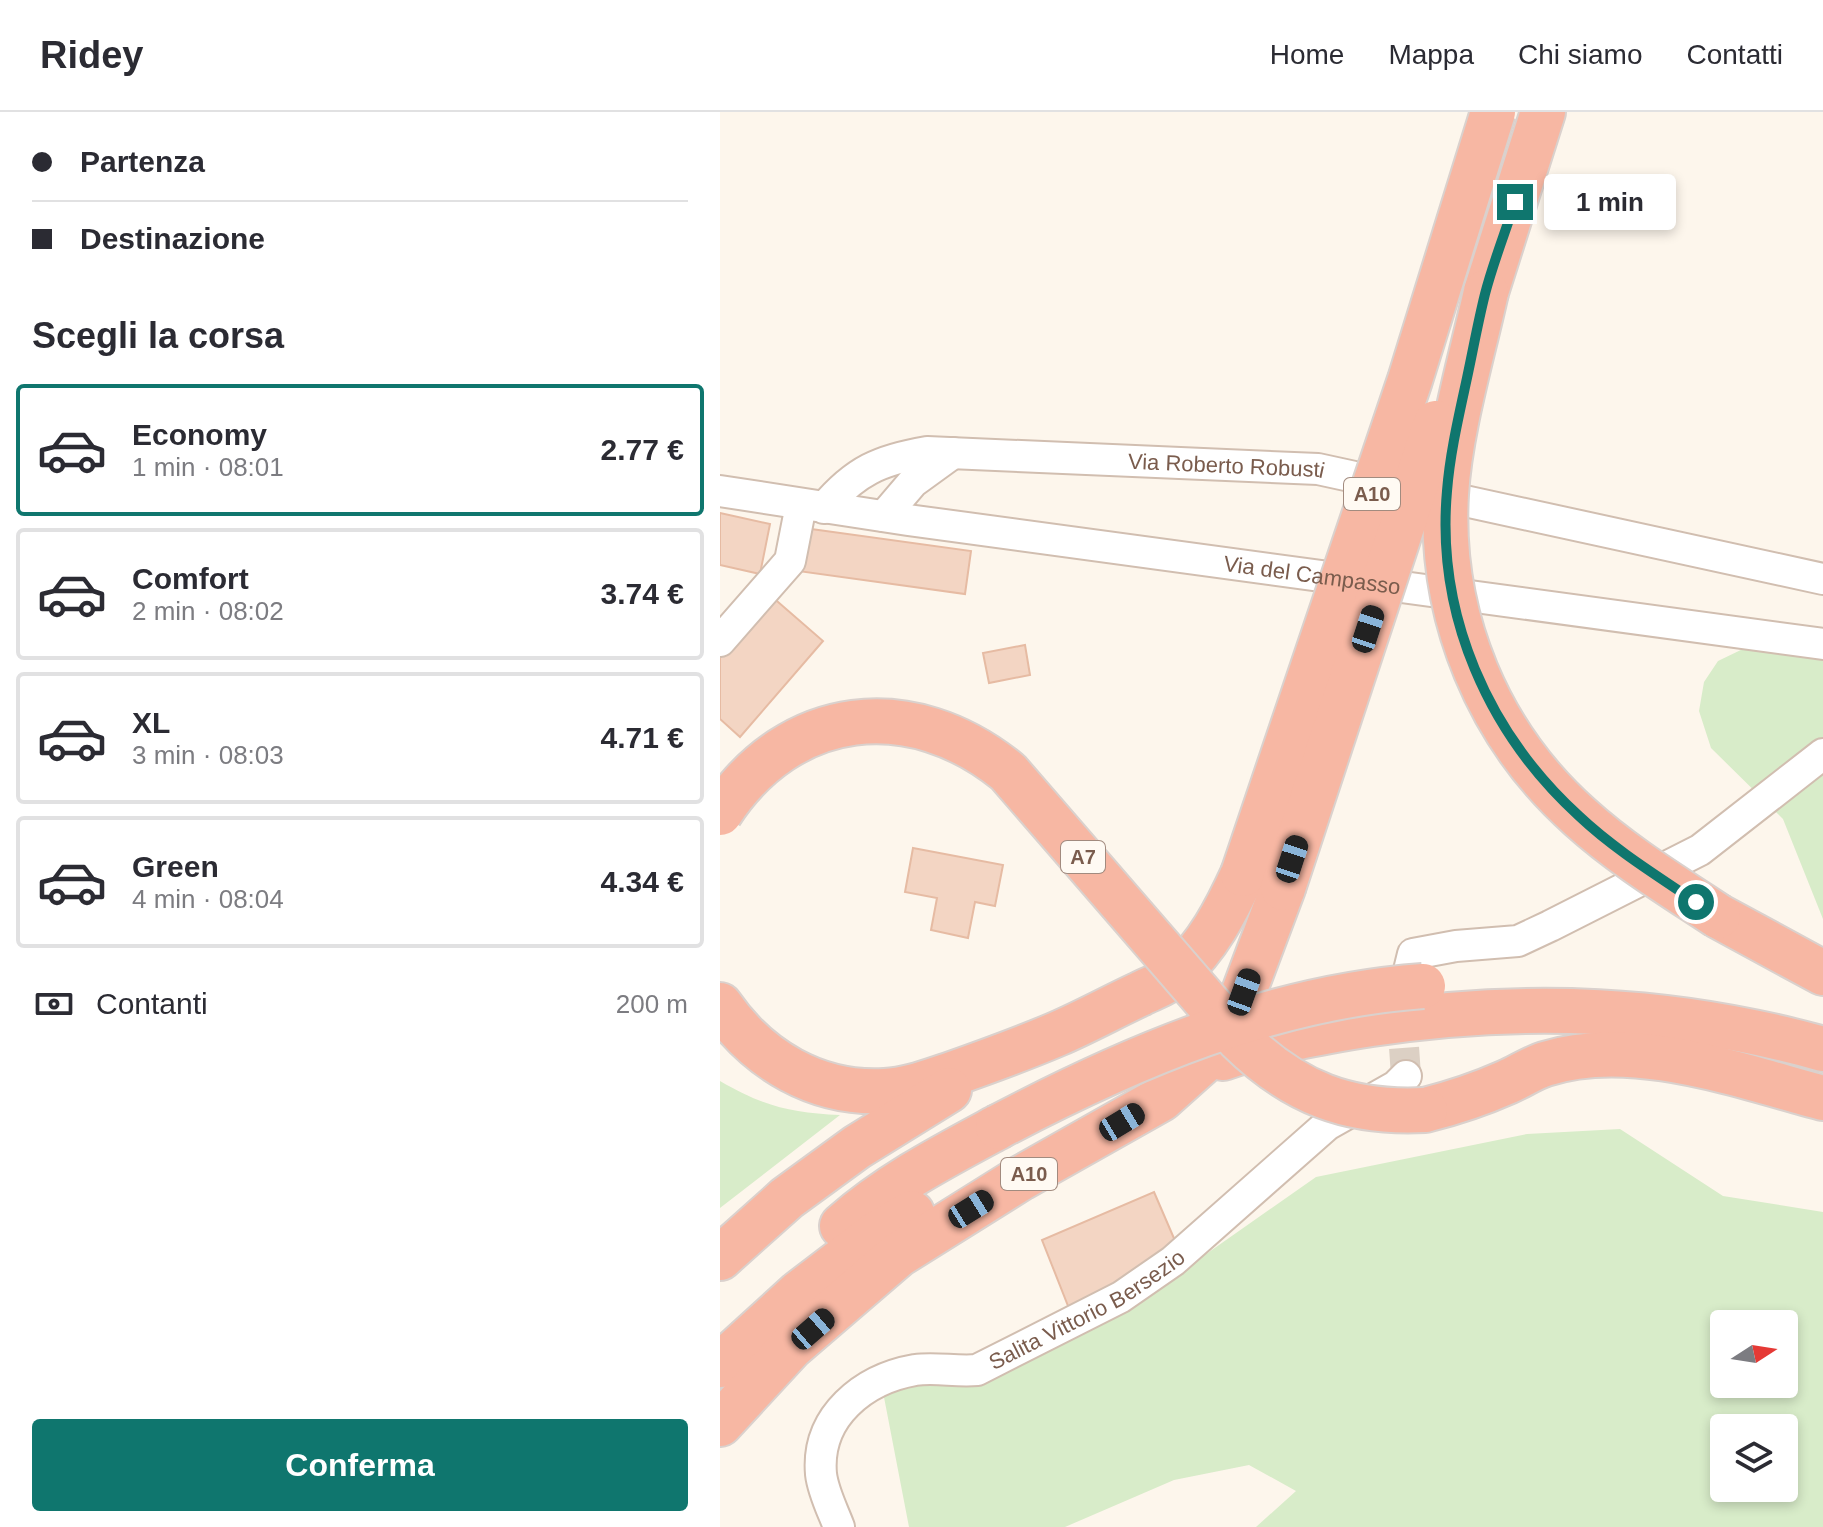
<!DOCTYPE html>
<html lang="it">
<meta charset="utf-8">
<style>
:root{--surface:#fff;--page:#f2f2f3;--text:#2b2b33;--muted:#7c7c81;--line:#e1e1e2;--accent:#0f766e}
body{margin:0;font-family:Helvetica,sans-serif;background:var(--page);color:var(--text);height:100vh;display:flex;flex-direction:column;font-size:30px;white-space:nowrap}
*{box-sizing:border-box;margin:0}
p{font-size:26px;color:var(--muted)}
.icon{flex:none;width:44px;height:44px;fill:none;stroke:currentColor;stroke-width:2;stroke-linecap:round;stroke-linejoin:round}
.map{position:relative;flex:1;overflow:hidden}
.sheet{display:flex;flex-direction:column;background:var(--surface);width:720px}
.sheet>*{flex:none}
.banner{display:grid;align-content:center;height:176px;padding:0 32px;background:var(--surface)}
.needle{width:52px;rotate:78deg}
.fabs{position:absolute;left:990px;top:1198px;display:grid;gap:16px}
.fabs a{display:grid;place-items:center;width:88px;height:88px;border-radius:8px;background:var(--surface);box-shadow:0 4px 12px #0003;font-size:40px}
.end{position:absolute;width:36px;height:36px;margin:-18px;border:10px solid #0f766e;background:#fff;box-shadow:0 0 0 4px #fff}
.from{border-radius:50%}
.bubble{position:absolute;height:56px;border-radius:8px;background:var(--surface);box-shadow:0 4px 12px #0003;font-size:26px;font-weight:700;line-height:56px;text-align:center}
.car{position:absolute;width:24px;height:48px;margin:-24px -12px;border-radius:10px;box-shadow:0 0 6px 2px #0007;background:linear-gradient(#222 24%,#8ab4d8 0 40%,#222 0 76%,#8ab4d8 0 86%,#222 0)}
.banner b{display:flex;align-items:center;gap:28px;height:76px;font-size:30px}
.banner b+b{border-top:2px solid var(--line)}
.banner i{width:20px;height:20px;background:var(--text)}
ul{padding:0;list-style:none}
li{display:flex;align-items:center;gap:24px;height:132px;margin:0 16px 12px;padding:0 16px;border:4px solid var(--line);border-radius:8px}
li div{flex:1}
li b{display:block;font-size:30px}
li em{font-style:normal;font-weight:700}
li.current{border-color:var(--accent)}
li>.icon{width:72px;height:72px;stroke-width:1.5}
h2{padding:0 32px;font-size:36px;line-height:96px}
.pay{display:flex;align-items:center;gap:20px;height:88px;padding:0 32px;font-size:30px}
.pay p{margin-inline-start:auto}
.button{display:flex;gap:16px;margin-top:auto;padding:16px 32px}
.button a{flex:1;height:92px;border-radius:8px;background:var(--accent);color:#fff;font-size:32px;font-weight:700;line-height:92px;text-align:center}
header{display:flex;align-items:center;gap:48px;box-sizing:border-box;height:112px;padding:0 40px;background:var(--surface);border-bottom:2px solid var(--line)}
header strong{font-size:38px}
nav{display:flex;gap:44px;margin-inline-start:auto;font-size:28px}
main{display:flex;flex:1;min-height:0}
.map>svg:first-child{display:block}
</style>
<header>
<strong>Ridey</strong>
<nav><a>Home</a><a>Mappa</a><a>Chi siamo</a><a>Contatti</a></nav>
</header>
<main>
<section class="sheet">
<div class="banner">
<b><i class="from"></i>Partenza</b>
<b><i></i>Destinazione</b>
</div>
<h2>Scegli la corsa</h2>
<ul>
<li class="current"><svg class="icon" aria-label="car" viewBox="0 0 24 24"><path d="M5 17H2v-5l4-1 3-4h7l3 4 3 1v5h-3M9 17h6M6 11h13"/><circle cx="7" cy="17" r="2"/><circle cx="17" cy="17" r="2"/></svg><div><b>Economy</b><p>1 min · 08:01</p></div><em>2.77 €</em></li>
<li><svg class="icon" aria-label="car" viewBox="0 0 24 24"><path d="M5 17H2v-5l4-1 3-4h7l3 4 3 1v5h-3M9 17h6M6 11h13"/><circle cx="7" cy="17" r="2"/><circle cx="17" cy="17" r="2"/></svg><div><b>Comfort</b><p>2 min · 08:02</p></div><em>3.74 €</em></li>
<li><svg class="icon" aria-label="car" viewBox="0 0 24 24"><path d="M5 17H2v-5l4-1 3-4h7l3 4 3 1v5h-3M9 17h6M6 11h13"/><circle cx="7" cy="17" r="2"/><circle cx="17" cy="17" r="2"/></svg><div><b>XL</b><p>3 min · 08:03</p></div><em>4.71 €</em></li>
<li><svg class="icon" aria-label="car" viewBox="0 0 24 24"><path d="M5 17H2v-5l4-1 3-4h7l3 4 3 1v5h-3M9 17h6M6 11h13"/><circle cx="7" cy="17" r="2"/><circle cx="17" cy="17" r="2"/></svg><div><b>Green</b><p>4 min · 08:04</p></div><em>4.34 €</em></li>
</ul>
<div class="pay"><svg class="icon" aria-label="cash" viewBox="0 0 24 24"><path d="M3 7h18v10H3z"/><circle cx="12" cy="12" r="2"/></svg>Contanti<p>200 m</p></div>
<div class="button"><a>Conferma</a></div>
</section>
<div class="map">
<svg width="1103" height="1415" viewBox="0 0 1103 1415">
<rect width="100%" height="100%" fill="#fdf6ec"/>
<!-- green -->
<g fill="#d8ecc9" fill-rule="evenodd">
<polygon points="1027,535 1103,543 1103,807 1063,707 991,636 979,599 984,570 998,549"/>
<path d="M0 969C43 994 71 1001 120 1003L0 1096Z"/>
<path d="M900 1017 1003 1084 1103 1100V1415H536L576 1379 529 1353 454 1368 345 1415H189L163 1280 395 1206 596 1065 807 1022ZM1004 1212H1064V1272H1004ZM1004 1316H1064V1376H1004Z"/>
</g>
<!-- building -->
<g fill="#f3d5c3" stroke="#e6bba3" stroke-width="2">
<polygon points="0,401 50,412 40,462 0,453"/>
<polygon points="84,416 251,439 245,482 78,459"/>
<polygon points="50,483 103,529 20,625 0,607 0,541"/>
<polygon points="305,533 310,563 269,571 263,541"/>
<polygon points="193,736 283,753 275,794 255,790 248,826 211,818 217,786 185,780"/>
<polygon points="434,1080 456,1131 352,1204 322,1128"/>
</g>
<g fill="none" stroke-linecap="round" stroke-linejoin="round">
<!-- street-tunnel -->
<polyline stroke="#dcd0c4" stroke-width="30" stroke-dasharray="30 15" stroke-linecap="butt" points="681,891 686,964"/>
<defs>
<g id="street">
<path id="s1" d="M0 379 188 408 1103 532"/>
<path id="s2" d="M104 396C135 359 160 348 207 340L598 357 1103 467"/>
<polyline points="164,404 193,370 233,341"/>
<polyline points="0,529 70,449 81,393"/>
<polyline points="681,891 693,842 736,834 798,829 830,814 980,738 1103,642"/>
<path id="s3" d="M119 1415C113 1399 103 1380 101 1362 96 1304 144 1267 195 1258 216 1255 236 1260 257 1258L401 1185 453 1149 607 1013 676 974 686 964"/>
</g>
<g id="highway">
<polyline points="766,180 823,0"/>
<polyline points="998,804 1103,861"/>
<path d="M0 893C38 948 97 983 165 979 187 978 208 970 229 963 266 950 302 937 337 922 365 910 392 895 420 882 432 876 447 871 457 862 488 834 506 799 523 762"/>
<path d="M503 946C550 929 601 920 651 912 805 889 953 895 1103 937"/>
<path d="M705 998C733 991 760 982 787 970 799 965 812 956 825 952 911 924 1020 964 1103 986"/>
<path d="M122 1114C168 1073 224 1044 278 1015"/>
<polyline points="0,1146 67,1086 137,1035 229,978"/>
<polyline points="0,1253 79,1181 155,1123 192,1101"/>
<polyline points="0,1312 71,1235 178,1143 301,1066 441,987 488,945 524,880 563,776"/>
</g>
</defs>
<!-- street casing -->
<use href="#street" stroke="#d1beb0" stroke-width="34"/>
<!-- highway casing -->
<use href="#highway" stroke="#dad1cd" stroke-width="48"/>
<!-- street -->
<use href="#street" stroke="#fff" stroke-width="30"/>
<!-- highway -->
<use href="#highway" stroke="#f7b7a3" stroke-width="44"/>
<defs>
<g id="highway-bridge">
<path d="M766 180C752 244 730 317 726 382 719 505 768 623 860 705 902 743 951 773 998 804"/>
<path d="M0 701C70 594 191 581 288 660L519 927C574 981 629 1002 705 998"/>
<polyline points="523,762 690,268 773,0"/>
<polyline points="563,776 716,311"/>
<path d="M278 1015C411 945 551 885 703 874"/>
</g>
</defs>
<!-- highway-bridge casing -->
<use href="#highway-bridge" stroke="#dad1cd" stroke-width="48" stroke-linecap="butt"/>
<!-- highway-bridge -->
<use href="#highway-bridge" stroke="#f7b7a3" stroke-width="44"/>
</g>
<g fill="none" stroke-linecap="round" stroke-linejoin="round">
<!-- route -->
<path stroke="#0f766e" stroke-width="10" d="M795 90C785 121 773 151 765 182 758 210 753 238 747 266 739 303 730 341 727 379 716 503 768 621 859 704 894 737 936 763 976 790"/>
</g>
<g text-anchor="middle" dominant-baseline="central" stroke-width="6" stroke-linejoin="round" paint-order="stroke">
<!-- shield labels -->
<g fill="#fffaf3" stroke="#a28b7f" stroke-width="2">
<rect x="624" y="366" width="56" height="32" rx="6"/>
<rect x="341" y="729" width="44" height="32" rx="6"/>
<rect x="281" y="1046" width="56" height="32" rx="6"/>
</g>
<g font-size="20" font-weight="bold" fill="#7a5c4d">
<text x="652" y="382">A10</text>
<text x="363" y="745">A7</text>
<text x="309" y="1062">A10</text>
</g>
<!-- street labels -->
<g font-size="22" fill="#7a5c4d" stroke="#fffaf3">
<text stroke="none"><textPath href="#s2" startOffset="420">Via Roberto Robusti</textPath></text>
<text stroke="none"><textPath href="#s1" startOffset="598">Via del Campasso</textPath></text>
<text stroke="none"><textPath href="#s3" startOffset="398">Salita Vittorio Bersezio</textPath></text>
</g>
</g>
</svg>
<div class="fabs">
<a><svg class="needle" viewBox="-14 -14 28 28"><path d="M0-13l5 13h-10z" fill="#e53935"/><path d="M0 13l5-13h-10z" fill="#7c7c81"/></svg></a>
<a><svg class="icon" aria-label="layers" viewBox="0 0 24 24"><path d="M12 4l9 5-9 5-9-5zM3 14l9 5 9-5"/></svg></a>
</div>
<i class="end from" style="left:976px;top:790px"></i>
<i class="end" style="left:795px;top:90px"></i>
<div class="bubble" style="left:824px;top:62px;width:132px">1 min</div>
<i class="car" style="left:648px;top:517px;rotate:18deg"></i>
<i class="car" style="left:572px;top:747px;rotate:18deg"></i>
<i class="car" style="left:524px;top:880px;rotate:20deg"></i>
<i class="car" style="left:402px;top:1010px;rotate:59deg"></i>
<i class="car" style="left:251px;top:1097px;rotate:58deg"></i>
<i class="car" style="left:93px;top:1217px;rotate:49deg"></i>
</div>
</main>
